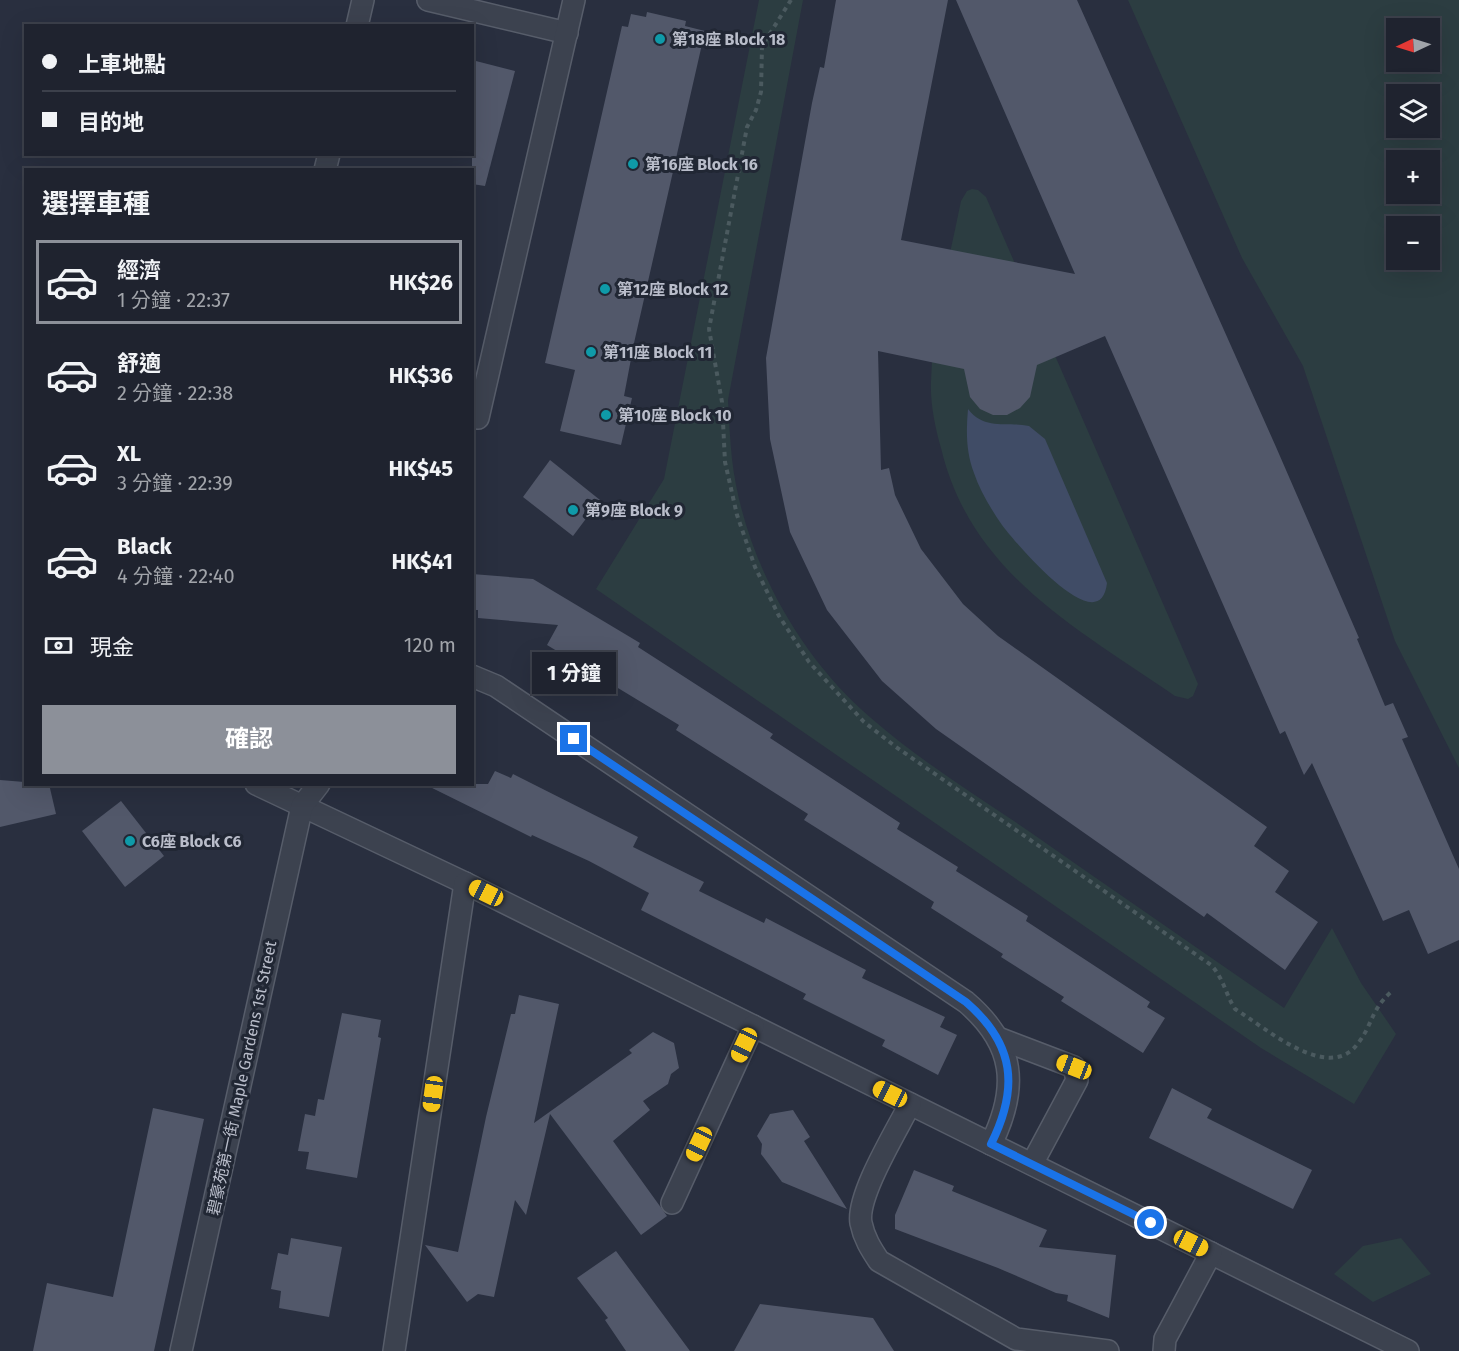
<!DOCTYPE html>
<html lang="zh-TW">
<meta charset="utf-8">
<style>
:root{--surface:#1f232f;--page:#2c2f3b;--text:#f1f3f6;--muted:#a1a4aa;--line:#3c404b;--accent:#8c9099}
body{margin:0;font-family:"Fira Sans","Noto Sans TC",sans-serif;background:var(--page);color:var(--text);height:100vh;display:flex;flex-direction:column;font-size:22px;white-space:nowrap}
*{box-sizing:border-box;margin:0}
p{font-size:20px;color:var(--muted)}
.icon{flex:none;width:33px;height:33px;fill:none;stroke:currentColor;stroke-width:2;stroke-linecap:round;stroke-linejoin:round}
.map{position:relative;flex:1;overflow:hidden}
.details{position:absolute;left:24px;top:168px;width:450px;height:618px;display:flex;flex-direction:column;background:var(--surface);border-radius:0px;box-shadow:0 6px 24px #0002,0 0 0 2px var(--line)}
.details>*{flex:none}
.guide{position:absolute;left:24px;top:24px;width:450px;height:132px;border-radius:0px;box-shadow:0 6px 24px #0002,0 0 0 2px var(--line);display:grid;align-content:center;height:132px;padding:0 18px;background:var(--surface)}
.needle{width:39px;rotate:266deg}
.controls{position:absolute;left:1386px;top:18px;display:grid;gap:12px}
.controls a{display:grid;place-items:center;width:54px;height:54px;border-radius:0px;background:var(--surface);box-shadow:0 6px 24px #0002,0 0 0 2px var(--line);font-size:30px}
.end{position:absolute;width:27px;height:27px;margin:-14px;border:8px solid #1a73e8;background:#fff;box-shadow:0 0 0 3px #fff}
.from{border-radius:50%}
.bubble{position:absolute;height:42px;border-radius:0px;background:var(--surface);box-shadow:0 6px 24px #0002,0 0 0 2px var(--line);font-size:20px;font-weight:700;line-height:42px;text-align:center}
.car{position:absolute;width:18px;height:36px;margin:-18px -9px;border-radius:8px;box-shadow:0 0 4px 2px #0007;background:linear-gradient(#f5c518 24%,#345 0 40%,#f5c518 0 76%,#345 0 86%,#f5c518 0)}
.guide b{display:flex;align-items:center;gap:21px;height:57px;font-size:22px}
.guide b+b{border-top:2px solid var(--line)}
.guide i{width:15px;height:15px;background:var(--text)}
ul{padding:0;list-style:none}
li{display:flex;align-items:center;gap:18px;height:84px;margin:0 12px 9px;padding:0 6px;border:3px solid transparent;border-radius:0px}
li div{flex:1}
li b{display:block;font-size:22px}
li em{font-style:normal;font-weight:700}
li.selected{border-color:var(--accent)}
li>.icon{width:54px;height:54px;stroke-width:1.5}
h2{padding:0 18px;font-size:27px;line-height:72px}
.pay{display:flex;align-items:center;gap:15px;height:66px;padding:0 18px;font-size:22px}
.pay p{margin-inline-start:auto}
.action{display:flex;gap:12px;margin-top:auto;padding:12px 18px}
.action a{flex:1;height:69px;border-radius:0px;background:var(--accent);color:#fff;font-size:24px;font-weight:700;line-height:69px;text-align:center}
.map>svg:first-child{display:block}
</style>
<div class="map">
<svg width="1459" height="1351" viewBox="0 0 1459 1351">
<rect width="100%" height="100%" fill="#292f3f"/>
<!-- green -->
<g fill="#2c3d41" fill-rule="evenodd">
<path d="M759 0H803L728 400C729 420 730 440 732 459 743 555 798 656 871 718 920 761 976 795 1030 832 1114 891 1199 949 1284 1008L1332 928 1361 983 1396 1034 1354 1104 1261 1048 596 589 664 479Z"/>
<path d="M1128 0H1459V768L1395 641 1303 366 1242 258ZM1396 28H1430V62H1396ZM1396 94H1430V128H1396ZM1396 160H1430V194H1396ZM1396 226H1430V260H1396Z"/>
<path d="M972 189 978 190 986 197 1198 684 1193 696 1188 699 1175 696C1077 628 971 574 941 448 935 427 930 403 931 381 933 320 949 261 961 201L967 191Z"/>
<polygon points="1401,1238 1431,1274 1373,1302 1334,1274 1363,1246"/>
</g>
<!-- water -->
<path fill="#404c66" d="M968 409C985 431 1006 421 1029 426L1045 439 1107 583C1100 644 1014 541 1002 525 991 509 980 491 974 473 966 452 966 431 968 409Z"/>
<!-- building -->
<g fill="#52586a">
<polygon points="836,0 948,0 901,240 1075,274 956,0 1077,0 1276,447 1359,638 1357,639 1385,706 1393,703 1408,737 1402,739 1459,869 1459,940 1428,954 1409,910 1383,921 1312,763 1304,775 1285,731 1280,734 1105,336 1037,365 1030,397 1020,408 1007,415 993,415 980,409 970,397 964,369 878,351 881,470 889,468 895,495 921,549 963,604 998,636 1267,827 1254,846 1289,871 1275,892 1318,922 1285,970 1207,913 1204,917 936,729 882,681 827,610 790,532 770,439 766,358 812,103 820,67 824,68"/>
<polygon points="647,12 686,21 685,26 705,31 634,343 624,396 632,398 621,445 560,431 575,370 545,363 622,26 628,27 631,14 646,17"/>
<polygon points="472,60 515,71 485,186 472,184"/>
<polygon points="550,460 600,500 573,536 523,497"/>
<polygon points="472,574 533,579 640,643 638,647 773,734 770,738 900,823 897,829 958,867 956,871 1028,916 1026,921 1150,1002 1147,1007 1165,1018 1143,1053 1061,1001 1064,997 1001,957 1003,954 931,908 934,902 804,820 808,814 676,730 679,725 547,645 558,625 478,618 478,610 472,610"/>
<polygon points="495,771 511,778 513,774 638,837 633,847 704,882 699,891 764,923 766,918 866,970 862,978 945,1017 940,1027 957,1035 938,1075 882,1046 885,1040 803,999 806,994 641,910 649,893 589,861 532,835 531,837 424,784 488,784"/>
<polygon points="0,780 49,784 56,814 0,827"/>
<polygon points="121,801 164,856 125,887 82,831"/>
<polygon points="519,995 559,1004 534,1123 632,1053 629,1050 653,1032 674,1043 679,1068 671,1074 668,1084 643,1101 650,1110 613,1141 667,1216 641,1235 550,1114 526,1215 515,1200 494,1297 478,1294 467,1302 425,1245 458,1252 486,1117 511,1014 515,1014"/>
<polygon points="342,1013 381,1020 378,1037 381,1038 357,1178 306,1169 309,1152 298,1151 305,1114 315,1116 318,1099 324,1100"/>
<polygon points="1172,1088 1212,1109 1207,1118 1312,1170 1293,1209 1149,1138"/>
<polygon points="153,1108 204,1119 154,1351 33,1351 47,1283 113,1297"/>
<polygon points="793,1110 810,1137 804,1141 847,1209 782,1182 761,1154 762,1144 757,1136 770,1114"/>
<polygon points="914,1170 954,1186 952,1191 1047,1230 1039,1247 1116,1255 1109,1318 1067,1301 1068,1295 1056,1293 998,1268 895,1229 895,1215"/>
<polygon points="291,1238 342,1247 329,1317 279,1308 281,1291 271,1289 278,1253 288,1255"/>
<polygon points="616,1251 690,1351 626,1351 605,1320 608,1318 577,1278"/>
<polygon points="760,1304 873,1318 894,1351 734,1351"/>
</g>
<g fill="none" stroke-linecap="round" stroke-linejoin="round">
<defs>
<g id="service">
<polyline points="428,0 567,33"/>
<polyline points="357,26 363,0"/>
<polyline points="325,170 329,154"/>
<polyline points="478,418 574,0"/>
<path d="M472 676 496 686 966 1002C1015 1044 1019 1087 991 1144"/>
<polyline points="256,784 465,883 1408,1351"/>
<polyline points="998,1038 1074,1067 1077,1080 1032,1164"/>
<path d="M910 1104C897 1130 856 1196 861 1223 864 1238 871 1249 879 1261L1016 1339 1108 1351"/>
<polyline points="672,1203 753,1026"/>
<polyline points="181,1351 302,806 319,784"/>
<polyline points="394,1351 465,883"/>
<polyline points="1164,1351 1165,1339 1211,1253"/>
</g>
</defs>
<!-- service casing -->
<use href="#service" stroke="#575d6a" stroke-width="24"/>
<!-- path -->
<path stroke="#4b5a5f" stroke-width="4" stroke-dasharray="4.5 4.5" stroke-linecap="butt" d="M791 0 762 46 761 92 756 110 747 127 709 329 722 402 725 462 737 515 755 567 779 616 809 662 864 722 896 747 1211 965C1224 979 1225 993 1235 1009 1266 1028 1330 1085 1359 1042 1373 1023 1371 1010 1391 992"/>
<!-- service -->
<use href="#service" stroke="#3c424f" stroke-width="21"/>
</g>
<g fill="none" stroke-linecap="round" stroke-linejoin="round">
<!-- route -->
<path stroke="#1a73e8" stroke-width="8" d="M574 739 966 1002C1015 1044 1019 1088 991 1144L1151 1223"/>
</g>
<!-- markers -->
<g fill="#0f9aa8" stroke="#212734" stroke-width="2">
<circle cx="660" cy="39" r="6"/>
<circle cx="633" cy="164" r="6"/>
<circle cx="605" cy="289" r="6"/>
<circle cx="591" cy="352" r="6"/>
<circle cx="606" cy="415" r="6"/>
<circle cx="573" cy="510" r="6"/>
<circle cx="130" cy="841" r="6"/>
</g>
<g text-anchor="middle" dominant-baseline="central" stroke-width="6" stroke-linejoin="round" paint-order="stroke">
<!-- poi labels -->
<g font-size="16" font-weight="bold" fill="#b9bdca" stroke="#212734" text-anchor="start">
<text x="672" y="39">第18座 Block 18</text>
<text x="645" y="164">第16座 Block 16</text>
<text x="617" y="289">第12座 Block 12</text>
<text x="603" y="352">第11座 Block 11</text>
<text x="618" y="415">第10座 Block 10</text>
<text x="585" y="510">第9座 Block 9</text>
<text x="142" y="841">C6座 Block C6</text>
</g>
<!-- street labels -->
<g font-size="16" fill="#b9bdca" stroke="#212734">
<text transform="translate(242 1078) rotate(-78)">碧豪苑第一街 Maple Gardens 1st Street</text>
</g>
</g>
</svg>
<div class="controls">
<a><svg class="needle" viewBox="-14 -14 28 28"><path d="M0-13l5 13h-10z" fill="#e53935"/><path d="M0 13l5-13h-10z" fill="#a1a4aa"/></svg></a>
<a><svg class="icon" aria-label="layers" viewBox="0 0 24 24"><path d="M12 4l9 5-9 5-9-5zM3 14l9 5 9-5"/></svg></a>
<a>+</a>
<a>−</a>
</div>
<i class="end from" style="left:1151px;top:1223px"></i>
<i class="end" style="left:574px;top:739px"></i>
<div class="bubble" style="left:532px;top:652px;width:84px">1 分鐘</div>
<i class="car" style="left:486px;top:893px;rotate:296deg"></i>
<i class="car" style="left:744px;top:1045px;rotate:205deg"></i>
<i class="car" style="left:1074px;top:1067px;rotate:291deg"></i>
<i class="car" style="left:433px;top:1094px;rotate:188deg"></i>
<i class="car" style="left:890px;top:1094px;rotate:296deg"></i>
<i class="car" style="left:699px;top:1144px;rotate:205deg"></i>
<i class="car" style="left:1191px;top:1243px;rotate:116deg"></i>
<div class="guide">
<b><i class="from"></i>上車地點</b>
<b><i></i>目的地</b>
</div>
<section class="details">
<h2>選擇車種</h2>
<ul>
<li class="selected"><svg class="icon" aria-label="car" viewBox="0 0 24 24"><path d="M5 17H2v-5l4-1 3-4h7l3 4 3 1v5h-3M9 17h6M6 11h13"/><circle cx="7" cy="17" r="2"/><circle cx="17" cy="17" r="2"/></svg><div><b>經濟</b><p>1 分鐘 · 22:37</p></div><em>HK$26</em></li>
<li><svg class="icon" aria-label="car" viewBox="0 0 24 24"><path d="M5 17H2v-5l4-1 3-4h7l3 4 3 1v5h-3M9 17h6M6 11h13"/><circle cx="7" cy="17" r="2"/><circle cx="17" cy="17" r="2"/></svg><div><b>舒適</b><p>2 分鐘 · 22:38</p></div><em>HK$36</em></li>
<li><svg class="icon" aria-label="car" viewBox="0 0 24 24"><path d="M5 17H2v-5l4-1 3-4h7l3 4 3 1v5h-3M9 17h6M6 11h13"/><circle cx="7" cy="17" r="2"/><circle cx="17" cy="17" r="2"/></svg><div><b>XL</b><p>3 分鐘 · 22:39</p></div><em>HK$45</em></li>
<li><svg class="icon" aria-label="car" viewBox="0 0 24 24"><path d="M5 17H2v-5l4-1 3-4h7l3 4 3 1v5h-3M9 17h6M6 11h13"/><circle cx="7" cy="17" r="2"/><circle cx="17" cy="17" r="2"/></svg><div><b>Black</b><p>4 分鐘 · 22:40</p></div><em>HK$41</em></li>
</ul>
<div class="pay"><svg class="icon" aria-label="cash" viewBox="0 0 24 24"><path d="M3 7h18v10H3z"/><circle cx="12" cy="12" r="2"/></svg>現金<p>120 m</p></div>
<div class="action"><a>確認</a></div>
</section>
</div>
